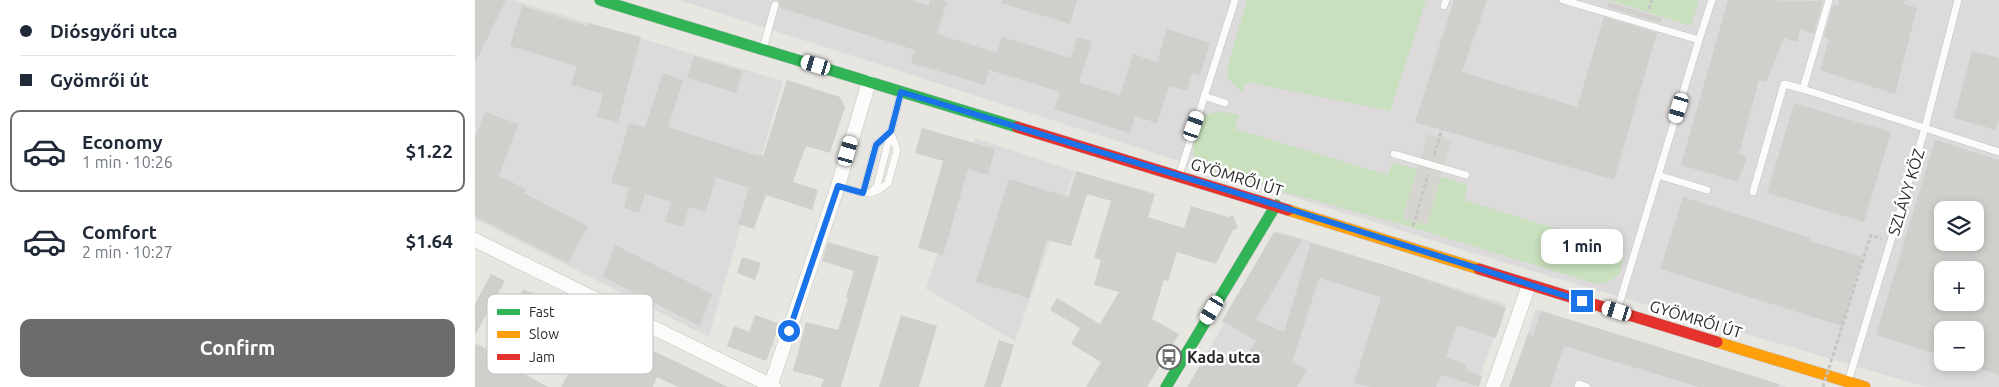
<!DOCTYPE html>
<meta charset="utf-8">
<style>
:root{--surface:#fff;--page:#f2f2f3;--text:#1f2937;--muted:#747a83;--line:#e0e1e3;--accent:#6c6c6a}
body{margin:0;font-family:Ubuntu,sans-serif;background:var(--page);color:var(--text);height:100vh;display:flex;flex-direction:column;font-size:19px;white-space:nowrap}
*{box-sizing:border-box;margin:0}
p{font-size:16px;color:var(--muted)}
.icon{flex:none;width:28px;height:28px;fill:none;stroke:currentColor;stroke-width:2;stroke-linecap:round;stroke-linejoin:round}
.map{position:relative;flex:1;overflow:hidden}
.drawer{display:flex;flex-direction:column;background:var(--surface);width:475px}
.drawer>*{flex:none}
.top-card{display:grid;align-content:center;height:110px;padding:0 20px;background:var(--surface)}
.tools{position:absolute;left:1459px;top:201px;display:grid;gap:10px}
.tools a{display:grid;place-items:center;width:50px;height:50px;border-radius:10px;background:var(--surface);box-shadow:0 2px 8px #0003;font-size:25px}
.end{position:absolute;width:22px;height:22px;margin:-11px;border:6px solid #1a73e8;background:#fff;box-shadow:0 0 0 2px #fff}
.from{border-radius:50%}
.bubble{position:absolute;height:35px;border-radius:10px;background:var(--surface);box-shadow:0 2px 8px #0003;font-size:16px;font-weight:700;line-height:35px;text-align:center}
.car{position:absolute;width:15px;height:30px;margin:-15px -8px;border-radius:6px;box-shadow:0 0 4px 1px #0007;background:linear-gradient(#fff 24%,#345 0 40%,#fff 0 76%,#345 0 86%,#fff 0)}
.top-card b{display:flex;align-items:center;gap:18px;height:48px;font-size:19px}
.top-card b+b{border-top:1px solid var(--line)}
.top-card i{width:12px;height:12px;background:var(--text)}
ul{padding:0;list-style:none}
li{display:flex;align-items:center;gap:15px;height:82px;margin:0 10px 8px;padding:0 10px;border:2px solid transparent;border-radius:10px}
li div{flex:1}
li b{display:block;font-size:19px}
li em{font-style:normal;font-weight:700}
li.selected{border-color:var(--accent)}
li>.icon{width:45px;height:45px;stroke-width:1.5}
.primary-button{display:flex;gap:10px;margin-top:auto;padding:10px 20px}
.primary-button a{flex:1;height:58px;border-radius:10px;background:var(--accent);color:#fff;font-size:20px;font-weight:700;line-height:58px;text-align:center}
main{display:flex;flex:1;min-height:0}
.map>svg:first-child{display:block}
</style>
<main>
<section class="drawer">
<div class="top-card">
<b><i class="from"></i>Diósgyőri utca</b>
<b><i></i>Gyömrői út</b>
</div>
<ul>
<li class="selected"><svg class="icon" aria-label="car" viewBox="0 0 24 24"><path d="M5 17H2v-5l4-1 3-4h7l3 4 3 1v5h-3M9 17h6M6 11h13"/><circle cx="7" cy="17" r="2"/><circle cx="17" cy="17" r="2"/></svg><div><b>Economy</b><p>1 min · 10:26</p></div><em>$1.22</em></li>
<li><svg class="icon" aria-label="car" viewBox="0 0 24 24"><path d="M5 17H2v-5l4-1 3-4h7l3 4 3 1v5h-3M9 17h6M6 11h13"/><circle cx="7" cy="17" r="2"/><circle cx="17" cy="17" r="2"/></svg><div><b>Comfort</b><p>2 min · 10:27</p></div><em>$1.64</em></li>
</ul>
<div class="primary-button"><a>Confirm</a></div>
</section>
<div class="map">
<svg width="1524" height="387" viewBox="0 0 1524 387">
<rect width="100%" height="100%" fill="#e8e6e1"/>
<!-- industrial -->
<g fill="#dddadc" fill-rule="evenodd">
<polygon points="0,0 38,0 308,81 234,337 0,219"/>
<path d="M204 0H1524V387H1451L1024 261 732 170ZM1468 210H1500V242H1468ZM1468 270H1500V302H1468ZM1468 330H1500V362H1468Z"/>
<polygon points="500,138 600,171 540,341 451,289"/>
<polygon points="803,231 1031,304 1001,387 712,387"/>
<polygon points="1061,309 1313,387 1034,387"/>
</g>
<!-- green -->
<g fill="#c8e0bd">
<polygon points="772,0 951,0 915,111 772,82 766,92 753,79 752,68"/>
<polygon points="1134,0 1224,0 1216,26"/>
<path d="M744 111 764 115 760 129 913 175 917 162 993 185 989 200 1140 247 1145 235C1151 258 1150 284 1121 284L939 228 732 170 720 161 718 146 730 115Z"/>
</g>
<!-- plaza -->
<polygon fill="#d6d4cf" points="953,134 976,141 952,225 927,218"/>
<!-- building -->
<g fill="#d1cfcc" fill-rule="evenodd">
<polygon points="0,0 31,0 0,63"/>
<polygon points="302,0 435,0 454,6 455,0 464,0 472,2 462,34 522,53 527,37 596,58 602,37 617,41 604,82 645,95 658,54 682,62 692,29 735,43 725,75 717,73 712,91 694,86 682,123 660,116 655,133 579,109 585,92 514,70 510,85 436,63 440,50 305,8 305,3"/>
<polygon points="527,0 602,0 595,24 526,3"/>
<polygon points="979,0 1012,0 987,72 1102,107 1129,17 1182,33 1139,180 940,122"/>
<polygon points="1253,0 1348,1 1339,34 1325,29 1322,42 1309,38 1291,82 1284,80 1264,154 1272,157 1263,182 1206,165"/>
<polygon points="1364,0 1430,0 1429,4 1442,8 1420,94 1345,70 1354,39 1349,37 1358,4 1363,6"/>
<polygon points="1133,2 1187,18 1185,23 1132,7"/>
<polygon points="47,6 113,26 113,23 166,37 143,122 122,117 128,94 96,85 102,66 35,46"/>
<polygon points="1497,51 1524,58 1524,119 1521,130 1479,118"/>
<polygon points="219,56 268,71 261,93 212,78"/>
<polygon points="188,73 208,80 193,127 284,156 285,154 288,156 312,80 365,97 370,107 355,153 331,146 318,182 343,190 337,210 291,195 279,229 263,224 274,188 241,177 231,212 214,207 208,227 190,222 196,202 170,194 164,213 149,208 154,188 136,183 154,123 170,127"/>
<polygon points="1319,103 1416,132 1389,222 1292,193"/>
<polygon points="10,112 43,124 24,176 51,189 49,193 113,226 93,263 0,216 0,137"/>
<polygon points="447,128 520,149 513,175 493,169 468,255 443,248 468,161 440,153"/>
<path d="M1460 140 1524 160V375L1500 367V330H1468V356L1401 335ZM1468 210H1500V242H1468ZM1468 270H1500V302H1468Z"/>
<polygon points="601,171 680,194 673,217 709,228 716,206 753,217 758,215 763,228 758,230 741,264 702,252 693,281 689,280 677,319 704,334 672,387 611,387 626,362 596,344 605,328 575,310 582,298 625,324 644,292 619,285 626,260 619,258 636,201 612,194 596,246 572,240 554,298 501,282 534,179 593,197"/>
<polygon points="1208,197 1336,238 1335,241 1388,257 1367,326 1185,269"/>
<polygon points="799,232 827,240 781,320 809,332 836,243 853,248 916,267 1031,308 1021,338 982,325 971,357 992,365 990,370 1007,376 1004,387 966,375 961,387 895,387 879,383 906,297 844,278 817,362 832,370 822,387 713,387 735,348 766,365 781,341 747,321"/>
<polygon points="353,242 404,257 366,387 346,387 349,379 318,371 331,322 363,330 373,298 371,297 379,271 347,261"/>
<polygon points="140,245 237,294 225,326 128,277"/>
<polygon points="267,257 286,263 280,280 262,273"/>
<polygon points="16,274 30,281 0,335 0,304"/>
<polygon points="48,289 99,312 97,316 142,339 144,334 253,387 203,387 182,377 178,387 86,387 102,358 48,333 33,365 73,387 0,387 0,343 20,353"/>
<polygon points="1066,311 1304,384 1303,387 1224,387 1089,346 1075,387 1034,387 1053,334 1058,336"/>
<polygon points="280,315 305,324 291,361 252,346 259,326 274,332"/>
<polygon points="426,315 462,326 444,387 404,387"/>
<polygon points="524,340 539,345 526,387 509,387"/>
</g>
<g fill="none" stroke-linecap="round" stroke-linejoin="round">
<defs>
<g id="lane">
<polyline points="1088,0 1224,40 1142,311"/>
<polyline points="1354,0 1328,89 1524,152"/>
<polyline points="969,6 971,0"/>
<polyline points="1224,40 1237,0"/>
<polyline points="288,49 300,5"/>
<polyline points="729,96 750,103"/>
<polyline points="919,154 991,175"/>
<polyline points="1183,175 1232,190"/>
<polyline points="704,176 760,0"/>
<polyline points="363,186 388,193 396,193 402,186 426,92"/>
<polyline points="1278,192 1309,84 1328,89"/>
<polyline points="388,193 401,145 415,131 422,150 413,183 404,190 396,193"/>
<polyline points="1373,382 1450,128 1483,0"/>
<polyline points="1103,387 1104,384 1112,387"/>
</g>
<g id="street">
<polyline points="0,240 299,387"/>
<polyline points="295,387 363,186 394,82"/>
<polyline points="1018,387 1054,285"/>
</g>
<g id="fast">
<polyline points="125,0 542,127"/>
<polyline points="691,387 801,205"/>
</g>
<g id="slow">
<polyline points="813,210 1004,269"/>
<polyline points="1242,342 1390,387"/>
</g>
<g id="jam">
<polyline points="542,127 813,210"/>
<polyline points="1004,269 1242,342"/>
</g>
</defs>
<!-- lane casing -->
<use href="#lane" stroke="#c2c1c0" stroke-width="8"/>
<!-- street casing -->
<use href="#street" stroke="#c2c1c0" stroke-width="15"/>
<!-- fast casing -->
<use href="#fast" stroke="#c2c1c0" stroke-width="12"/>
<!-- slow casing -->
<use href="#slow" stroke="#c2c1c0" stroke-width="12"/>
<!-- jam casing -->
<use href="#jam" stroke="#c2c1c0" stroke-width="12"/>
<!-- path -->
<g stroke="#c5c5c4" stroke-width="3" stroke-dasharray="4 2.5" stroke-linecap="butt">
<polyline points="1174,9 1177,0"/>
<polyline points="959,155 967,129"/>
<polyline points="938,226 953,175"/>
<polyline points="1391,250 1396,235 1407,239"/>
</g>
<!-- lane -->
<use href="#lane" stroke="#fcfbfa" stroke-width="7"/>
<!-- street -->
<use href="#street" stroke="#fcfbfa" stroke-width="14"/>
<!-- fast -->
<use href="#fast" stroke="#30b455" stroke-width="11"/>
<!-- slow -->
<use href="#slow" stroke="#ff9f0a" stroke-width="11"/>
<!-- jam -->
<use href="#jam" stroke="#e5322d" stroke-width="11"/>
<!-- path-bridge -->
<polyline stroke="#c5c5c4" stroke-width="3" stroke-dasharray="4 2.5" stroke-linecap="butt" points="1348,387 1391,250"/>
</g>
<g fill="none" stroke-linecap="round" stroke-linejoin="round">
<!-- route -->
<polyline stroke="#1a73e8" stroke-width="6" points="314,331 363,186 388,193 401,145 416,131 426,92 785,200 1107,301"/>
</g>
<!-- icons -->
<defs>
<symbol id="bus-ring" viewBox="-11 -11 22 22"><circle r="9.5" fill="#fff" stroke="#6c6c6a" stroke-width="1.5"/><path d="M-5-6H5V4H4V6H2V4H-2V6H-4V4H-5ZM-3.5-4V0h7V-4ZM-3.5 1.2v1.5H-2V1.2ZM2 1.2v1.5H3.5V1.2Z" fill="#6c6c6a"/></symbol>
</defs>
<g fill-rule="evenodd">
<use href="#bus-ring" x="680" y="343" width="28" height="28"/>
</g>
<g text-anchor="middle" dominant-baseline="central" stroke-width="5" stroke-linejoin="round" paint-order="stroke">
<!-- street labels -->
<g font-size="16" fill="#2a2a2a" stroke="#fff">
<text transform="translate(762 177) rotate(17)">GYÖMRŐI ÚT</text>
<text transform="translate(1431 192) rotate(-73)">SZLÁVY KÖZ</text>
<text transform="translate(1221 319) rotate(17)">GYÖMRŐI ÚT</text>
</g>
<!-- poi labels -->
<g font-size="16" font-weight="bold" fill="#2a2a2a" stroke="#fff" text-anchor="start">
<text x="712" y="357">Kada utca</text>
</g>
</g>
<!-- legend -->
<rect x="12" y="294" width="166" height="80" rx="8" fill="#fff" stroke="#bfbfbf" stroke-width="1"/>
<rect x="22" y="309" width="23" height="6" fill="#30b455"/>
<rect x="22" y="331" width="23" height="7" fill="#ff9f0a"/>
<rect x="22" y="354" width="23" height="6" fill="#e5322d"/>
<g font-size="14" fill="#2a2a2a">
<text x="54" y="317">Fast</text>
<text x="54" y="339">Slow</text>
<text x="54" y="362">Jam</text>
</g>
</svg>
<div class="tools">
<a><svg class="icon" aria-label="layers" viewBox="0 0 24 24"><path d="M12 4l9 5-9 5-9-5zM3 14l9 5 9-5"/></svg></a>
<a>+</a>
<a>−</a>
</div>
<i class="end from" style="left:314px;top:331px"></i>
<i class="end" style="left:1107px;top:301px"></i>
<div class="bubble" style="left:1066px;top:229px;width:82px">1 min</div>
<i class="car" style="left:341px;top:65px;rotate:287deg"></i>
<i class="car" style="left:1204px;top:108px;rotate:197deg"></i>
<i class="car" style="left:719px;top:126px;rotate:19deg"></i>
<i class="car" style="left:373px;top:151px;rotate:16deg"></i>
<i class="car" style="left:737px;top:310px;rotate:211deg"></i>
<i class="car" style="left:1142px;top:311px;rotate:287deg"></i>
</div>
</main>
